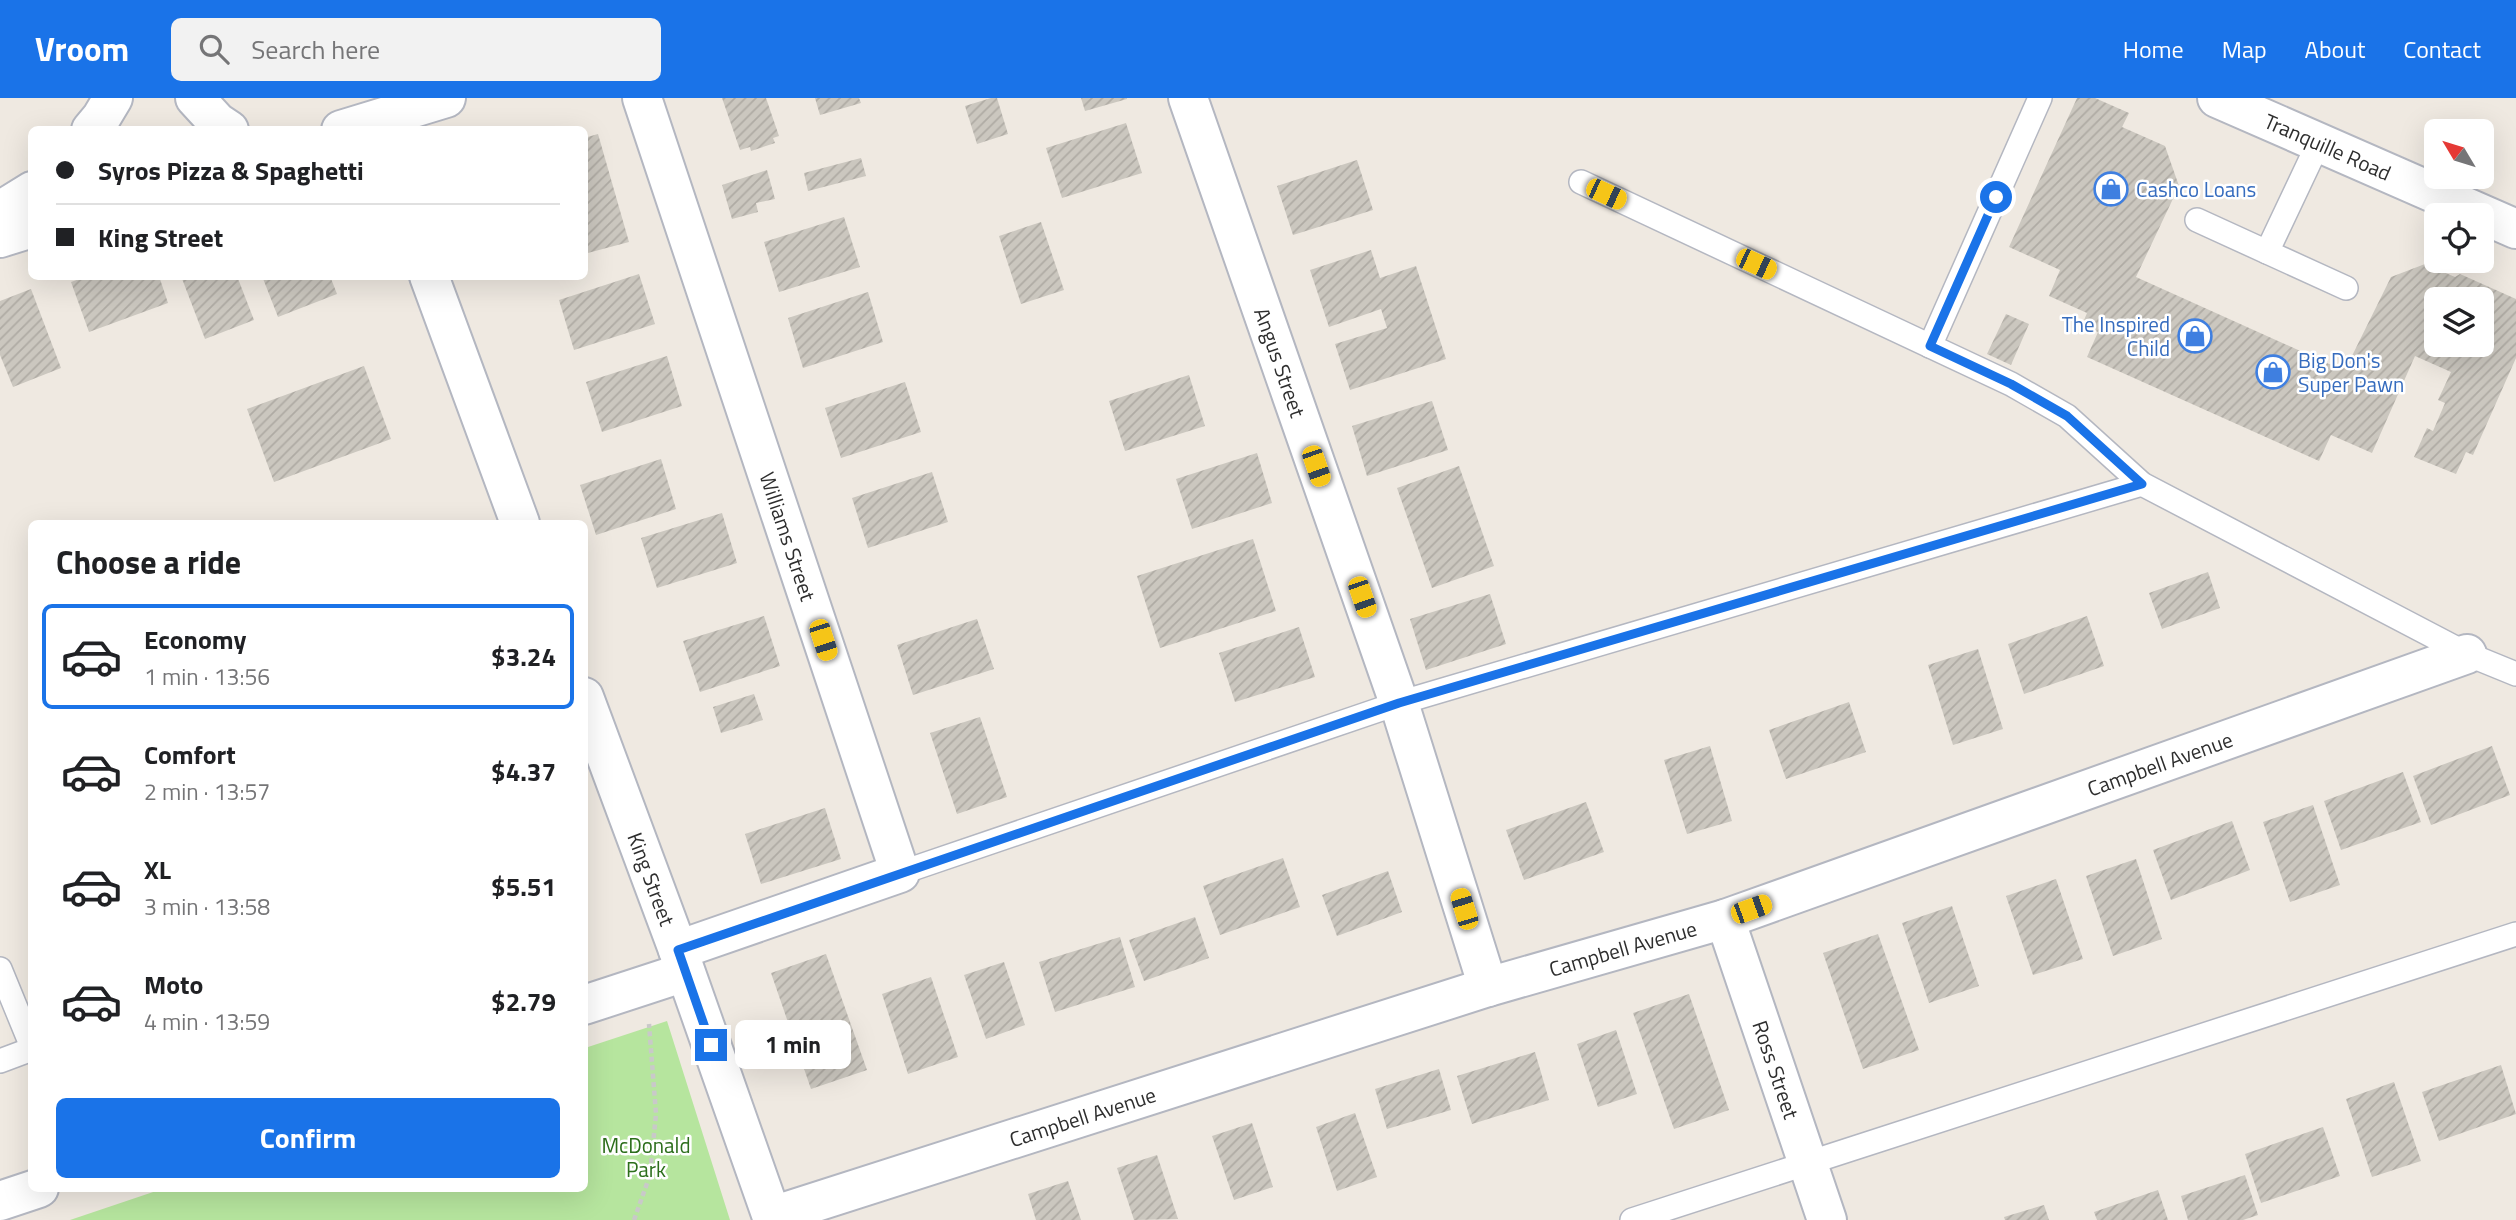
<!DOCTYPE html>
<meta charset="utf-8">
<style>
:root{--surface:#fff;--page:#f2f2f2;--text:#202124;--muted:#757577;--line:#e0e0e0;--accent:#1a73e8}
body{margin:0;font-family:"Titillium Web",sans-serif;background:var(--page);color:var(--text);height:100vh;display:flex;flex-direction:column;font-size:26px;white-space:nowrap}
*{box-sizing:border-box;margin:0}
p{font-size:23px;color:var(--muted)}
.icon{flex:none;width:38px;height:38px;fill:none;stroke:currentColor;stroke-width:2;stroke-linecap:round;stroke-linejoin:round}
.map{position:relative;flex:1;overflow:hidden}
.sheet{position:absolute;left:28px;top:422px;width:560px;height:672px;display:flex;flex-direction:column;background:var(--surface);border-radius:10px;box-shadow:0 7px 28px #0002}
.sheet>*{flex:none}
.guide{position:absolute;left:28px;top:28px;width:560px;height:154px;border-radius:10px;box-shadow:0 7px 28px #0002;display:grid;align-content:center;height:154px;padding:0 28px;background:var(--surface)}
.needle{width:46px;rotate:308deg}
.buttons{position:absolute;left:2424px;top:21px;display:grid;gap:14px}
.buttons a{display:grid;place-items:center;width:70px;height:70px;border-radius:10px;background:var(--surface);box-shadow:0 7px 28px #0002;font-size:35px}
.end{position:absolute;width:32px;height:32px;margin:-16px;border:9px solid #1a73e8;background:#fff;box-shadow:0 0 0 4px #fff}
.from{border-radius:50%}
.bubble{position:absolute;height:49px;border-radius:10px;background:var(--surface);box-shadow:0 7px 28px #0002;font-size:23px;font-weight:700;line-height:49px;text-align:center}
.car{position:absolute;width:21px;height:42px;margin:-21px -10px;border-radius:9px;box-shadow:0 0 5px 2px #0007;background:linear-gradient(#f5c518 24%,#345 0 40%,#f5c518 0 76%,#345 0 86%,#f5c518 0)}
.guide b{display:flex;align-items:center;gap:24px;height:66px;font-size:26px}
.guide b+b{border-top:2px solid var(--line)}
.guide i{width:18px;height:18px;background:var(--text)}
ul{padding:0;list-style:none}
li{display:flex;align-items:center;gap:21px;height:105px;margin:0 14px 10px;padding:0 14px;border:4px solid transparent;border-radius:10px}
li div{flex:1}
li b{display:block;font-size:26px}
li em{font-style:normal;font-weight:700}
li.on{border-color:var(--accent)}
li>.icon{width:63px;height:63px;stroke-width:1.5}
h2{padding:0 28px;font-size:32px;line-height:84px}
.cta{display:flex;gap:14px;margin-top:auto;padding:14px 28px}
.cta a{flex:1;height:80px;border-radius:10px;background:var(--accent);color:#fff;font-size:28px;font-weight:700;line-height:80px;text-align:center}
header{display:flex;align-items:center;gap:42px;box-sizing:border-box;height:98px;padding:0 35px;background:var(--accent);color:#fff}
header strong{font-size:33px}
nav{display:flex;gap:38px;margin-inline-start:auto;font-size:24px}
.search{width:490px;height:63px;background:var(--page);display:flex;align-items:center;gap:18px;box-sizing:border-box;padding:0 24px;border-radius:10px;color:var(--muted);font-size:26px}
.map>svg:first-child{display:block}
</style>
<header>
<strong>Vroom</strong>
<div class="search"><svg class="icon" aria-label="search" viewBox="0 0 24 24"><circle cx="10" cy="10" r="6"/><path d="M15 15l6 6"/></svg>Search here</div>
<nav><a>Home</a><a>Map</a><a>About</a><a>Contact</a></nav>
</header>
<div class="map">
<svg width="2516" height="1122" viewBox="0 0 2516 1122">
<defs>
<pattern id="building-hatch" width="6" height="6" patternUnits="userSpaceOnUse" patternTransform="scale(1.75)"><rect width="6" height="6" fill="#cbc7bf"/><path d="M-1 1l2-2M0 6l6-6M5 7l2-2" fill="none" stroke="#afaba4"/></pattern>
</defs>
<rect width="100%" height="100%" fill="#efe9e1"/>
<!-- green -->
<polygon fill="#b6e59e" points="667,923 730,1122 70,1122 165,1090 584,1090 585,950"/>
<!-- building -->
<g fill="url(#building-hatch)" fill-rule="evenodd">
<polygon points="722,0 766,0 779,38 773,40 775,45 751,53 750,49 740,52"/>
<polygon points="815,0 859,0 861,5 820,17"/>
<polygon points="991,0 997,0 1008,36 977,46 965,8"/>
<polygon points="1081,0 1127,0 1127,1 1085,13"/>
<path d="M2077 0H2095L2129 15 2122 29 2165 48 2179 88 2136 179 2329 266 2347 268 2391 179 2425 166 2455 179 2460 176 2516 201V260L2473 357 2466 354 2456 376 2414 359 2427 330 2433 333 2445 305 2438 302 2451 274 2415 258 2372 355 2331 337 2319 363 2087 259 2098 234 2082 227 2087 215 2049 198 2060 172 2009 149ZM2436 201H2482V247H2436Z"/>
<polygon points="1126,25 1142,75 1062,100 1046,50"/>
<polygon points="598,36 629,144 584,156 584,40"/>
<polygon points="861,60 866,78 808,93 804,75"/>
<polygon points="1357,62 1373,112 1293,137 1277,88"/>
<polygon points="767,72 775,101 756,105 758,114 732,121 722,87"/>
<polygon points="844,119 860,169 779,194 764,144"/>
<polygon points="1041,124 1064,192 1021,206 999,138"/>
<polygon points="1371,152 1380,180 1416,168 1446,261 1350,292 1335,246 1387,230 1381,211 1329,229 1310,172"/>
<polygon points="639,176 655,226 574,252 559,202"/>
<polygon points="88,178 159,178 168,205 89,234 71,184"/>
<polygon points="181,178 237,178 254,222 205,241"/>
<polygon points="262,178 330,178 337,196 278,219"/>
<polygon points="31,191 61,270 13,289 0,257 0,203"/>
<polygon points="868,194 883,244 803,270 788,220"/>
<polygon points="2006,216 2029,226 2011,267 1987,256"/>
<polygon points="667,258 682,308 602,334 586,284"/>
<polygon points="364,268 391,341 274,384 247,311"/>
<polygon points="1189,277 1205,328 1125,353 1109,303"/>
<polygon points="905,284 921,334 841,360 825,310"/>
<polygon points="1432,303 1448,352 1367,378 1352,328"/>
<polygon points="1257,355 1272,405 1192,431 1176,381"/>
<polygon points="661,361 676,411 596,437 580,387"/>
<polygon points="1459,368 1494,468 1432,490 1397,390"/>
<polygon points="932,374 948,424 868,450 852,400"/>
<polygon points="722,415 737,465 657,490 641,440"/>
<polygon points="1253,441 1276,513 1160,550 1137,478"/>
<polygon points="2208,474 2220,510 2162,531 2149,495"/>
<polygon points="1490,496 1506,546 1426,572 1410,521"/>
<polygon points="764,518 780,568 700,594 683,543"/>
<polygon points="2087,518 2104,568 2024,596 2008,546"/>
<polygon points="977,521 994,571 913,597 897,547"/>
<polygon points="1299,529 1315,579 1235,604 1219,555"/>
<polygon points="1978,551 2003,631 1953,647 1928,567"/>
<polygon points="754,596 763,622 721,635 713,609"/>
<polygon points="1849,604 1866,654 1786,681 1769,632"/>
<polygon points="980,619 1007,699 957,716 930,635"/>
<polygon points="1710,648 1732,723 1687,736 1664,662"/>
<polygon points="2492,648 2510,697 2431,727 2413,678"/>
<polygon points="2403,674 2421,724 2341,752 2324,703"/>
<polygon points="1586,704 1604,754 1524,782 1506,732"/>
<polygon points="2313,707 2340,787 2290,804 2263,724"/>
<polygon points="825,710 841,761 761,786 745,736"/>
<polygon points="2232,723 2250,772 2171,802 2153,752"/>
<polygon points="1283,760 1300,809 1220,837 1203,788"/>
<polygon points="2136,761 2162,841 2113,858 2086,778"/>
<polygon points="1388,773 1402,814 1337,838 1322,797"/>
<polygon points="2056,781 2083,861 2033,877 2006,798"/>
<polygon points="1952,808 1979,888 1929,905 1902,825"/>
<polygon points="1195,819 1209,860 1144,883 1129,842"/>
<polygon points="1878,836 1919,952 1863,971 1823,855"/>
<polygon points="1120,839 1135,889 1055,914 1039,864"/>
<polygon points="826,856 867,972 811,991 771,875"/>
<polygon points="1004,864 1025,927 986,941 964,877"/>
<polygon points="931,879 958,959 908,976 882,896"/>
<polygon points="1689,896 1729,1012 1674,1031 1633,915"/>
<polygon points="1616,932 1637,996 1598,1009 1577,946"/>
<polygon points="1535,954 1549,1002 1472,1026 1457,978"/>
<polygon points="2501,967 2516,1016 2439,1043 2422,994"/>
<polygon points="1439,971 1451,1012 1387,1031 1375,991"/>
<polygon points="2394,984 2421,1063 2372,1079 2346,1001"/>
<polygon points="1355,1015 1377,1079 1337,1093 1316,1029"/>
<polygon points="1252,1025 1273,1089 1234,1102 1212,1038"/>
<polygon points="2323,1029 2340,1078 2261,1105 2245,1056"/>
<polygon points="1157,1057 1178,1121 1134,1122 1117,1070"/>
<polygon points="2245,1077 2258,1117 2243,1122 2188,1122 2181,1098"/>
<polygon points="1068,1083 1081,1122 1036,1122 1028,1096"/>
<polygon points="2158,1092 2168,1122 2097,1122 2094,1114"/>
<polygon points="2044,1107 2049,1122 2005,1122 2004,1119"/>
</g>
<g fill="none" stroke-linecap="round" stroke-linejoin="round">
<defs>
<g id="lane">
<polyline points="1581,84 2011,286 2067,318 2142,386 2467,556 2516,576"/>
<polyline points="2197,122 2267,154 2319,44"/>
<polyline points="2267,154 2346,190"/>
<polyline points="1930,248 2040,0"/>
<polyline points="900,775 1399,605 2142,386"/>
<polyline points="0,871 32,949"/>
<polyline points="0,963 32,951"/>
<polyline points="1632,1122 2516,836"/>
</g>
<g id="street">
<path id="s1" d="M642 0 900 775 678 852"/>
<path id="s2" d="M1188 0 1399 605 1488 889"/>
<polyline points="341,32 446,0"/>
<polyline points="0,140 32,130"/>
<polyline points="429,178 520,425"/>
<path id="s3" d="M584 599 678 852 773 1122"/>
<path id="s4" d="M1725 821 1827 1122"/>
<polyline points="584,907 685,874"/>
<polyline points="0,1103 39,1090"/>
<path id="s5" d="M772 1118 1488 889 1725 821 2467 556"/>
</g>
<g id="secondary">
<polyline points="195,0 217,24 229,32"/>
<path id="s6" d="M2217 0 2516 131"/>
<polyline points="91,32 101,20 113,0"/>
<polyline points="0,113 32,93"/>
</g>
</defs>
<!-- lane casing -->
<use href="#lane" stroke="#b4b7c1" stroke-width="26"/>
<!-- street casing -->
<use href="#street" stroke="#b4b7c1" stroke-width="42"/>
<!-- secondary casing -->
<use href="#secondary" stroke="#b4b7c1" stroke-width="42"/>
<!-- path -->
<polyline stroke="#c9c9c9" stroke-width="4.5" stroke-dasharray="5 3.5" stroke-linecap="butt" points="634,1122 650,1077 656,1016 649,926"/>
<!-- lane -->
<use href="#lane" stroke="#fff" stroke-width="23"/>
<!-- street -->
<use href="#street" stroke="#fff" stroke-width="38"/>
<!-- secondary -->
<use href="#secondary" stroke="#fff" stroke-width="38"/>
</g>
<g fill="none" stroke-linecap="round" stroke-linejoin="round">
<!-- route -->
<polyline stroke="#1a73e8" stroke-width="9" points="711,947 678,852 1399,605 2142,386 2067,318 2011,286 1930,248 1996,99"/>
</g>
<!-- icons -->
<defs>
<symbol id="shop-ring" viewBox="-11 -11 22 22"><circle r="9.5" fill="#fff" stroke="#3f7fe0" stroke-width="1.5"/><path d="M-5-2.5h2.3a2.7 3.5 0 0 1 5.4 0H5L5.5 6h-11ZM-1.5-2.5h3a1.5 2.3 0 0 0-3 0Z" fill="#3f7fe0"/></symbol>
</defs>
<g fill-rule="evenodd">
<use href="#shop-ring" x="2092" y="72" width="38" height="38"/>
<use href="#shop-ring" x="2176" y="219" width="38" height="38"/>
<use href="#shop-ring" x="2254" y="255" width="38" height="38"/>
</g>
<g text-anchor="middle" dominant-baseline="central" stroke-width="5" stroke-linejoin="round" paint-order="stroke">
<!-- street labels -->
<g font-size="21" fill="#2e2e2e" stroke="#fff">
<text stroke="none"><textPath href="#s6" startOffset="121">Tranquille Road</textPath></text>
<text stroke="none"><textPath href="#s2" startOffset="280">Angus Street</textPath></text>
<text stroke="none"><textPath href="#s1" startOffset="462">Williams Street</textPath></text>
<text stroke="none"><textPath href="#s5" startOffset="1460">Campbell Avenue</textPath></text>
<text stroke="none"><textPath href="#s3" startOffset="194">King Street</textPath></text>
<text stroke="none"><textPath href="#s5" startOffset="892">Campbell Avenue</textPath></text>
<text stroke="none"><textPath href="#s4" startOffset="159">Ross Street</textPath></text>
<text stroke="none"><textPath href="#s5" startOffset="326">Campbell Avenue</textPath></text>
</g>
<!-- shop labels -->
<g font-size="21" fill="#366cbe" stroke="#fff" text-anchor="start">
<text x="2136" y="91">Cashco Loans</text>
<text x="2170" y="226" text-anchor="end">The Inspired<tspan x="2170" dy="24">Child</tspan></text>
<text x="2298" y="262">Big Don's<tspan x="2298" dy="24">Super Pawn</tspan></text>
</g>
<!-- park labels -->
<g font-size="21" fill="#2c6e1b" stroke="#fff">
<text x="646" y="1047">McDonald<tspan x="646" dy="24">Park</tspan></text>
</g>
</g>
</svg>
<div class="buttons">
<a><svg class="needle" viewBox="-14 -14 28 28"><path d="M0-13l5 13h-10z" fill="#e53935"/><path d="M0 13l5-13h-10z" fill="#757577"/></svg></a>
<a><svg class="icon" aria-label="locate" viewBox="0 0 24 24"><circle cx="12" cy="12" r="6"/><path d="M12 2v4M12 18v4M2 12h4M18 12h4"/></svg></a>
<a><svg class="icon" aria-label="layers" viewBox="0 0 24 24"><path d="M12 4l9 5-9 5-9-5zM3 14l9 5 9-5"/></svg></a>
</div>
<i class="end from" style="left:1996px;top:99px"></i>
<i class="end" style="left:711px;top:947px"></i>
<div class="bubble" style="left:735px;top:922px;width:116px">1 min</div>
<i class="car" style="left:1606px;top:96px;rotate:115deg"></i>
<i class="car" style="left:1756px;top:166px;rotate:115deg"></i>
<i class="car" style="left:1316px;top:368px;rotate:161deg"></i>
<i class="car" style="left:1362px;top:499px;rotate:161deg"></i>
<i class="car" style="left:823px;top:542px;rotate:162deg"></i>
<i class="car" style="left:1464px;top:811px;rotate:343deg"></i>
<i class="car" style="left:1751px;top:811px;rotate:70deg"></i>
<div class="guide">
<b><i class="from"></i>Syros Pizza &amp; Spaghetti</b>
<b><i></i>King Street</b>
</div>
<section class="sheet">
<h2>Choose a ride</h2>
<ul>
<li class="on"><svg class="icon" aria-label="car" viewBox="0 0 24 24"><path d="M5 17H2v-5l4-1 3-4h7l3 4 3 1v5h-3M9 17h6M6 11h13"/><circle cx="7" cy="17" r="2"/><circle cx="17" cy="17" r="2"/></svg><div><b>Economy</b><p>1 min · 13:56</p></div><em>$3.24</em></li>
<li><svg class="icon" aria-label="car" viewBox="0 0 24 24"><path d="M5 17H2v-5l4-1 3-4h7l3 4 3 1v5h-3M9 17h6M6 11h13"/><circle cx="7" cy="17" r="2"/><circle cx="17" cy="17" r="2"/></svg><div><b>Comfort</b><p>2 min · 13:57</p></div><em>$4.37</em></li>
<li><svg class="icon" aria-label="car" viewBox="0 0 24 24"><path d="M5 17H2v-5l4-1 3-4h7l3 4 3 1v5h-3M9 17h6M6 11h13"/><circle cx="7" cy="17" r="2"/><circle cx="17" cy="17" r="2"/></svg><div><b>XL</b><p>3 min · 13:58</p></div><em>$5.51</em></li>
<li><svg class="icon" aria-label="car" viewBox="0 0 24 24"><path d="M5 17H2v-5l4-1 3-4h7l3 4 3 1v5h-3M9 17h6M6 11h13"/><circle cx="7" cy="17" r="2"/><circle cx="17" cy="17" r="2"/></svg><div><b>Moto</b><p>4 min · 13:59</p></div><em>$2.79</em></li>
</ul>
<div class="cta"><a>Confirm</a></div>
</section>
</div>
